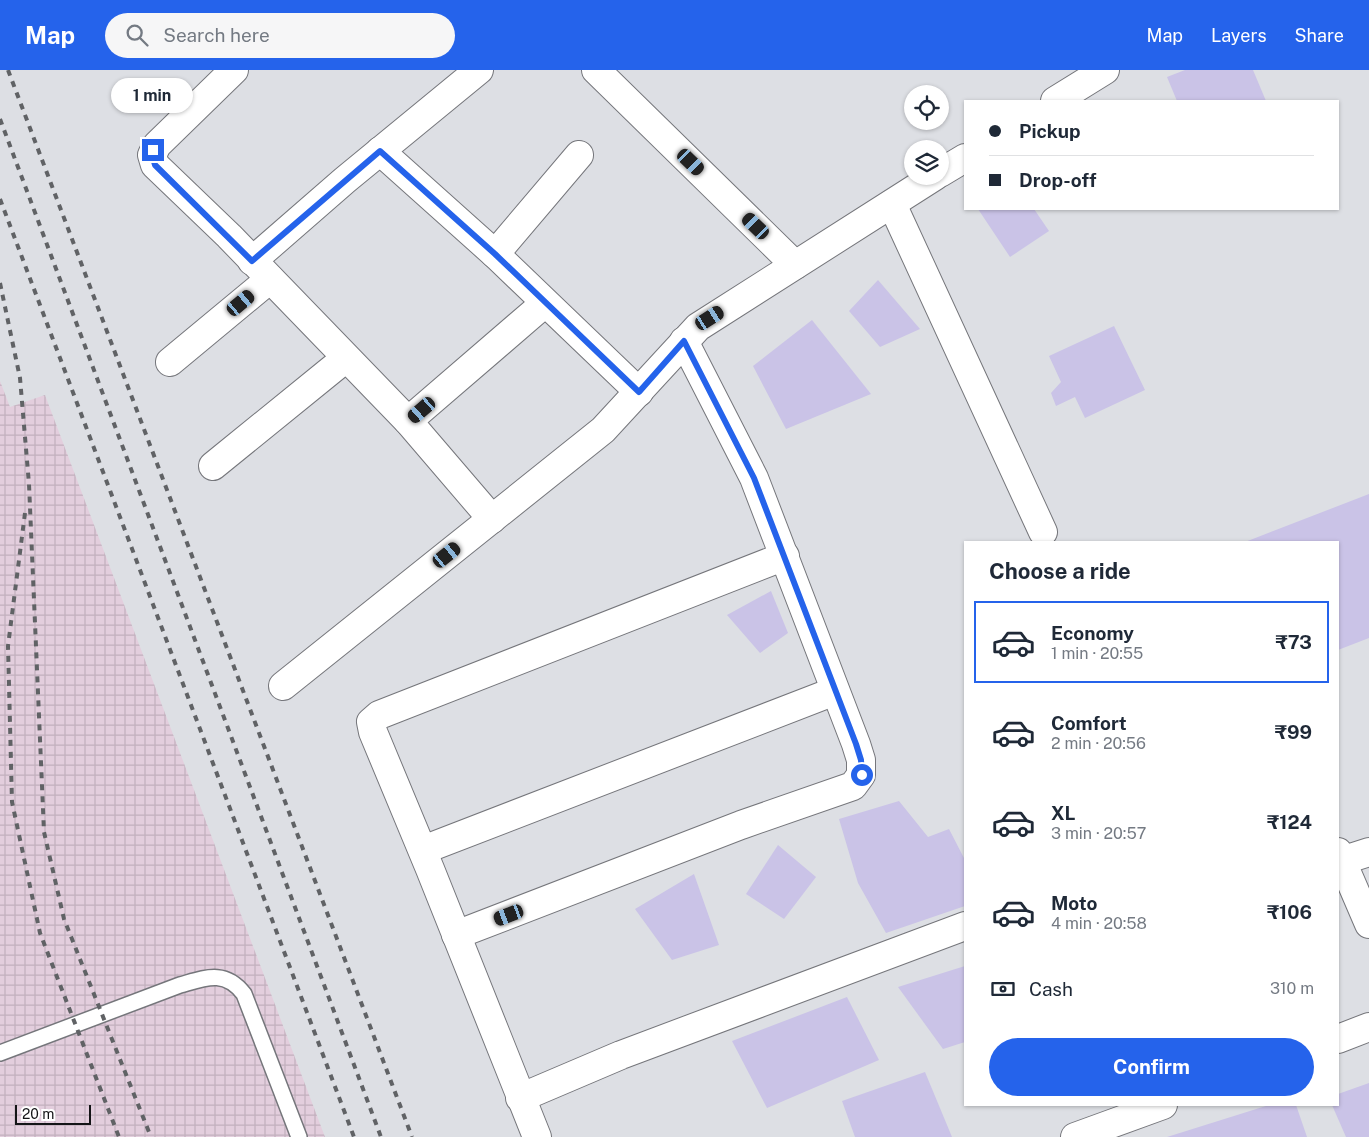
<!DOCTYPE html>
<meta charset="utf-8">
<style>
:root{--surface:#fff;--page:#f6f6f7;--text:#1f2937;--muted:#747a83;--line:#e0e1e3;--accent:#2563eb}
body{margin:0;font-family:"Public Sans",sans-serif;background:var(--page);color:var(--text);height:100vh;display:flex;flex-direction:column;font-size:19px;white-space:nowrap}
*{box-sizing:border-box;margin:0}
p{font-size:16px;color:var(--muted)}
.icon{flex:none;width:28px;height:28px;fill:none;stroke:currentColor;stroke-width:2;stroke-linecap:round;stroke-linejoin:round}
.map{position:relative;flex:1;overflow:hidden}
.drawer{position:absolute;left:964px;top:471px;width:375px;height:565px;display:flex;flex-direction:column;background:var(--surface);border-radius:0px;box-shadow:0 1px 4px #0004}
.drawer>*{flex:none}
.banner{position:absolute;left:964px;top:30px;width:375px;height:110px;border-radius:0px;box-shadow:0 1px 4px #0004;display:grid;align-content:center;height:110px;padding:0 25px;background:var(--surface)}
.fabs{position:absolute;left:904px;top:15px;display:grid;gap:10px}
.fabs a{display:grid;place-items:center;width:45px;height:45px;border-radius:50%;background:var(--surface);box-shadow:0 1px 4px #0004;font-size:25px}
.scale{position:absolute;left:15px;bottom:12px;width:76px;box-sizing:border-box;padding-left:5px;border:2px solid #141517;border-top:0;font-size:14px;line-height:18px;white-space:nowrap;color:#141517;-webkit-text-stroke:4px #fff;paint-order:stroke}
.end{position:absolute;width:22px;height:22px;margin:-11px;border:6px solid #2563eb;background:#fff;box-shadow:0 0 0 2px #fff}
.from{border-radius:50%}
.bubble{position:absolute;height:35px;border-radius:18px;background:var(--surface);box-shadow:0 1px 4px #0004;font-size:16px;font-weight:700;line-height:35px;text-align:center}
.car{position:absolute;width:15px;height:30px;margin:-15px -8px;border-radius:6px;box-shadow:0 0 4px 1px #0007;background:linear-gradient(#222 24%,#8ab4d8 0 40%,#222 0 76%,#8ab4d8 0 86%,#222 0)}
.banner b{display:flex;align-items:center;gap:18px;height:48px;font-size:19px}
.banner b+b{border-top:1px solid var(--line)}
.banner i{width:12px;height:12px;background:var(--text)}
ul{padding:0;list-style:none}
li{display:flex;align-items:center;gap:15px;height:82px;margin:0 10px 8px;padding:0 15px;border:2px solid transparent;border-radius:0px}
li div{flex:1}
li b{display:block;font-size:19px}
li em{font-style:normal;font-weight:700}
li.current{border-color:var(--accent)}
li>.icon{width:45px;height:45px;stroke-width:1.5}
h2{padding:0 25px;font-size:22px;line-height:60px}
.pay{display:flex;align-items:center;gap:12px;height:55px;padding:0 25px;font-size:19px}
.pay p{margin-inline-start:auto}
.primary-button{display:flex;gap:10px;margin-top:auto;padding:10px 25px}
.primary-button a{flex:1;height:58px;border-radius:30px;background:var(--accent);color:#fff;font-size:20px;font-weight:700;line-height:58px;text-align:center}
header{display:flex;align-items:center;gap:30px;box-sizing:border-box;height:70px;padding:0 25px;background:var(--accent);color:#fff}
header strong{font-size:24px}
nav{display:flex;gap:28px;margin-inline-start:auto;font-size:18px}
.search{width:350px;height:45px;background:var(--page);display:flex;align-items:center;gap:12px;box-sizing:border-box;padding:0 18px;border-radius:28px;color:var(--muted);font-size:19px}
.map>svg:first-child{display:block}
</style>
<header>
<strong>Map</strong>
<div class="search"><svg class="icon" aria-label="search" viewBox="0 0 24 24"><circle cx="10" cy="10" r="6"/><path d="M15 15l6 6"/></svg>Search here</div>
<nav><a>Map</a><a>Layers</a><a>Share</a></nav>
</header>
<div class="map">
<svg width="1369" height="1067" viewBox="0 0 1369 1067">
<defs>
<pattern id="industrial-grid" width="8" height="8" patternUnits="userSpaceOnUse" patternTransform="scale(1.25)"><rect width="8" height="8" fill="#e3cedd"/><path d="M0 4h8M4 0v8" fill="none" stroke="#c2b0bd"/></pattern>
</defs>
<rect width="100%" height="100%" fill="#dddfe4"/>
<!-- industrial -->
<polygon fill="url(#industrial-grid)" points="0,311 10,337 45,325 325,1067 0,1067"/>
<!-- building -->
<g fill="#cac3e7">
<polygon points="1185,0 1253,0 1266,31 1177,31 1167,7"/>
<polygon points="978,139 1034,139 1049,161 1010,187"/>
<polygon points="878,210 920,259 880,277 849,241"/>
<polygon points="812,250 871,324 786,359 753,296"/>
<polygon points="1114,256 1145,320 1085,348 1075,327 1056,336 1051,323 1061,312 1049,286"/>
<polygon points="1369,424 1369,568 1338,580 1338,472 1245,472"/>
<polygon points="771,521 788,563 760,583 727,545"/>
<polygon points="899,731 928,767 949,759 965,790 965,836 886,863 858,813 839,749"/>
<polygon points="778,775 816,807 784,849 746,824"/>
<polygon points="694,804 719,875 672,890 635,839"/>
<polygon points="965,896 965,972 943,979 898,917"/>
<polygon points="847,927 879,990 767,1038 732,971"/>
<polygon points="925,1002 952,1067 855,1067 842,1031"/>
<polygon points="1369,1013 1369,1067 1346,1067 1332,1035 1338,1035 1338,1024"/>
<polygon points="1269,1035 1296,1035 1307,1067 1167,1067"/>
</g>
<g fill="none" stroke-linecap="round" stroke-linejoin="round">
<defs>
<path id="lane" d="M0 983 180 915C205 908 225 899 244 924L299 1067"/>
<g id="street">
<polyline points="234,0 157,75 152,85 155,95 229,166 408,351 492,449"/>
<polyline points="596,0 795,195"/>
<polyline points="1055,31 1105,0"/>
<polyline points="380,81 495,184 639,322"/>
<polyline points="940,103 965,88"/>
<polyline points="892,134 1043,462"/>
<polyline points="495,184 579,85"/>
<polyline points="252,191 345,110 479,0"/>
<polyline points="170,292 270,209"/>
<polyline points="408,351 545,233"/>
<polyline points="213,396 346,288"/>
<polyline points="283,616 603,360 698,257 935,106"/>
<polyline points="423,780 835,621"/>
<polyline points="1338,782 1369,854"/>
<polyline points="1341,791 1369,782"/>
<polyline points="456,865 741,755 853,716 861,705 861,690 856,674 754,408 684,271"/>
<polyline points="1338,969 1369,957"/>
<polyline points="520,1028 621,985 965,856"/>
<polyline points="537,1067 430,799 373,662 371,652 379,645 785,486"/>
<polyline points="1075,1067 1163,1035"/>
</g>
</defs>
<!-- lane casing -->
<use href="#lane" stroke="#75767b" stroke-width="18"/>
<!-- street casing -->
<use href="#street" stroke="#75767b" stroke-width="30"/>
<!-- lane -->
<use href="#lane" stroke="#fff" stroke-width="15"/>
<!-- street -->
<use href="#street" stroke="#fff" stroke-width="28"/>
<!-- rail -->
<g stroke="#606265" stroke-width="4" stroke-dasharray="6 6" stroke-linecap="butt">
<polyline points="8,0 412,1067"/>
<polyline points="0,49 381,1067"/>
<polyline points="0,129 354,1067"/>
<polyline points="0,213 20,308 29,414 44,762 64,849 151,1067"/>
<polyline points="25,443 8,576 12,732 40,863 119,1067"/>
</g>
</g>
<g fill="none" stroke-linecap="round" stroke-linejoin="round">
<!-- route -->
<polyline stroke="#2563eb" stroke-width="6" points="153,80 152,85 155,95 252,191 380,81 495,184 639,322 684,271 754,408 856,674 861,690 862,705"/>
</g>
</svg>
<div class="fabs">
<a><svg class="icon" aria-label="locate" viewBox="0 0 24 24"><circle cx="12" cy="12" r="6"/><path d="M12 2v4M12 18v4M2 12h4M18 12h4"/></svg></a>
<a><svg class="icon" aria-label="layers" viewBox="0 0 24 24"><path d="M12 4l9 5-9 5-9-5zM3 14l9 5 9-5"/></svg></a>
</div>
<div class="scale">20 m</div>
<i class="end from" style="left:862px;top:705px"></i>
<i class="end" style="left:153px;top:80px"></i>
<div class="bubble" style="left:111px;top:8px;width:82px">1 min</div>
<i class="car" style="left:691px;top:92px;rotate:134deg"></i>
<i class="car" style="left:756px;top:156px;rotate:314deg"></i>
<i class="car" style="left:241px;top:233px;rotate:50deg"></i>
<i class="car" style="left:710px;top:248px;rotate:58deg"></i>
<i class="car" style="left:422px;top:340px;rotate:229deg"></i>
<i class="car" style="left:447px;top:485px;rotate:51deg"></i>
<i class="car" style="left:509px;top:845px;rotate:249deg"></i>
<div class="banner">
<b><i class="from"></i>Pickup</b>
<b><i></i>Drop-off</b>
</div>
<section class="drawer">
<h2>Choose a ride</h2>
<ul>
<li class="current"><svg class="icon" aria-label="car" viewBox="0 0 24 24"><path d="M5 17H2v-5l4-1 3-4h7l3 4 3 1v5h-3M9 17h6M6 11h13"/><circle cx="7" cy="17" r="2"/><circle cx="17" cy="17" r="2"/></svg><div><b>Economy</b><p>1 min · 20:55</p></div><em>₹73</em></li>
<li><svg class="icon" aria-label="car" viewBox="0 0 24 24"><path d="M5 17H2v-5l4-1 3-4h7l3 4 3 1v5h-3M9 17h6M6 11h13"/><circle cx="7" cy="17" r="2"/><circle cx="17" cy="17" r="2"/></svg><div><b>Comfort</b><p>2 min · 20:56</p></div><em>₹99</em></li>
<li><svg class="icon" aria-label="car" viewBox="0 0 24 24"><path d="M5 17H2v-5l4-1 3-4h7l3 4 3 1v5h-3M9 17h6M6 11h13"/><circle cx="7" cy="17" r="2"/><circle cx="17" cy="17" r="2"/></svg><div><b>XL</b><p>3 min · 20:57</p></div><em>₹124</em></li>
<li><svg class="icon" aria-label="car" viewBox="0 0 24 24"><path d="M5 17H2v-5l4-1 3-4h7l3 4 3 1v5h-3M9 17h6M6 11h13"/><circle cx="7" cy="17" r="2"/><circle cx="17" cy="17" r="2"/></svg><div><b>Moto</b><p>4 min · 20:58</p></div><em>₹106</em></li>
</ul>
<div class="pay"><svg class="icon" aria-label="cash" viewBox="0 0 24 24"><path d="M3 7h18v10H3z"/><circle cx="12" cy="12" r="2"/></svg>Cash<p>310 m</p></div>
<div class="primary-button"><a>Confirm</a></div>
</section>
</div>
